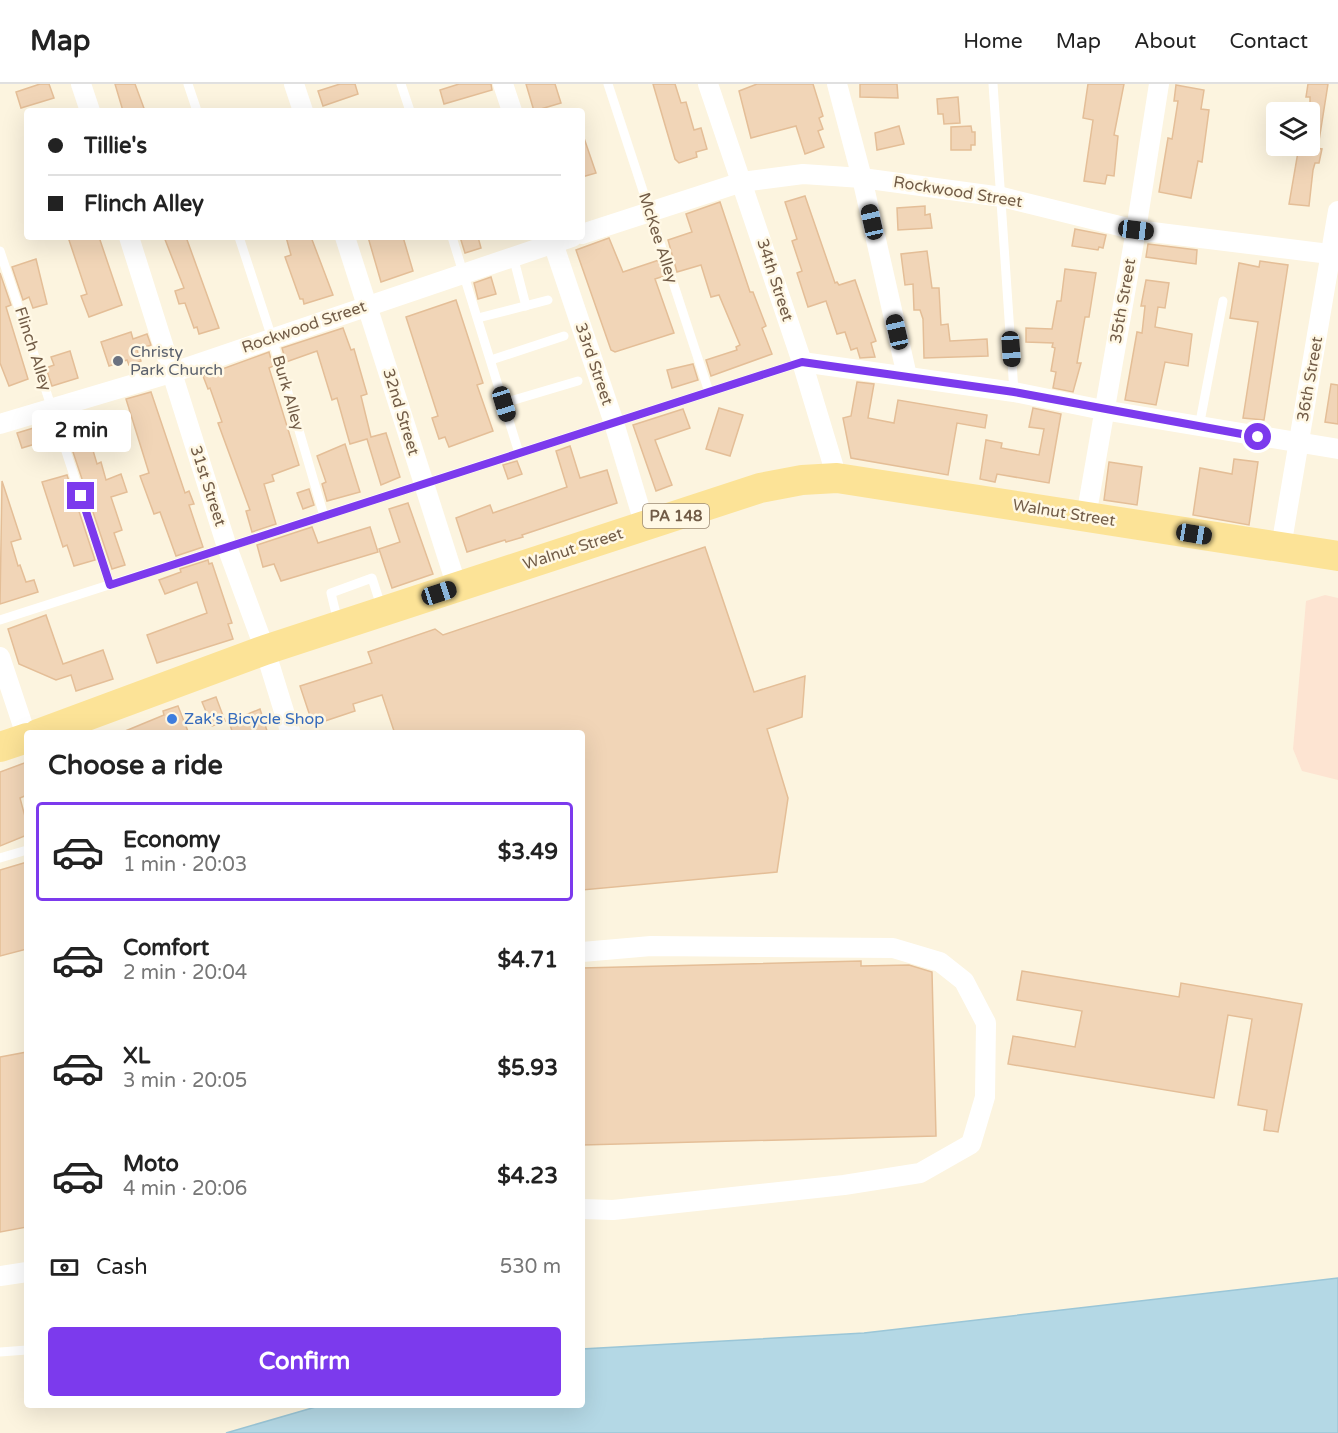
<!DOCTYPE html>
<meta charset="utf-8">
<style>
:root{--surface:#fff;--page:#f6f6f6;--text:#222;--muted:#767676;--line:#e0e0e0;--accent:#7c3aed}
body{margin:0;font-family:"Varela Round",sans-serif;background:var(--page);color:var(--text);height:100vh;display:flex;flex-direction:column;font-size:22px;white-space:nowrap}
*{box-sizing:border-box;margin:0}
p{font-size:20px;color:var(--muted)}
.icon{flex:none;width:33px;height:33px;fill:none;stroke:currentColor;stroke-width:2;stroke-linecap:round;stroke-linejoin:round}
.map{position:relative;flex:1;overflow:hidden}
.sheet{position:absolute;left:24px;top:646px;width:561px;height:678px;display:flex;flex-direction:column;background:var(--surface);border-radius:6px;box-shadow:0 6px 24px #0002}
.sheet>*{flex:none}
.top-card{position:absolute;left:24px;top:24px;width:561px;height:132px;border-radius:6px;box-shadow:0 6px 24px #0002;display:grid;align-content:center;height:132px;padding:0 24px;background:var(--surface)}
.tools{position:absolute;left:1266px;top:18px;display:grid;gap:12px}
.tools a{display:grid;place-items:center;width:54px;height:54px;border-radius:6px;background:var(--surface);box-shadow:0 6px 24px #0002;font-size:30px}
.end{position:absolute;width:27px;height:27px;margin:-14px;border:8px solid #7c3aed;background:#fff;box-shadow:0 0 0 3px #fff}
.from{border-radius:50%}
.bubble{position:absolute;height:42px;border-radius:6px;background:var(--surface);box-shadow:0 6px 24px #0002;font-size:20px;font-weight:700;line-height:42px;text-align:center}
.car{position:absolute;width:18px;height:36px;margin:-18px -9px;border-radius:8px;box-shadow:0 0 4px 2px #0007;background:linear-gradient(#222 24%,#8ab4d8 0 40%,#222 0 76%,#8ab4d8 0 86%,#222 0)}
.top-card b{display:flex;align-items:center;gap:21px;height:57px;font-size:22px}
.top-card b+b{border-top:2px solid var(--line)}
.top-card i{width:15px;height:15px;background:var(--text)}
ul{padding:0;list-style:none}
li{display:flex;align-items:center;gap:18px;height:99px;margin:0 12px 9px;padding:0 12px;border:3px solid transparent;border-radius:6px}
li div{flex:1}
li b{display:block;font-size:22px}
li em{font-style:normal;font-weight:700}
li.active{border-color:var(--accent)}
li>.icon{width:54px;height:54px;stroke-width:1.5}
h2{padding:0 24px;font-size:27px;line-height:72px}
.pay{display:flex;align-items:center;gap:15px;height:66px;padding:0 24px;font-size:22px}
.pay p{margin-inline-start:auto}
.primary-button{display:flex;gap:12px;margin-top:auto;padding:12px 24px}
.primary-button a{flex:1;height:69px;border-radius:6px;background:var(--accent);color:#fff;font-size:24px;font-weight:700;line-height:69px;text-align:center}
header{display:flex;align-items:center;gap:36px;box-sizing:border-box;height:84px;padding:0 30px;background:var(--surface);border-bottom:2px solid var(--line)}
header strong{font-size:28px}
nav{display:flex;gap:33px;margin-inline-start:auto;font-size:21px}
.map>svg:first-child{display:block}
</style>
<header>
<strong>Map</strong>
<nav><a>Home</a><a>Map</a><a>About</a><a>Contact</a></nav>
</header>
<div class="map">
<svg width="1338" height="1349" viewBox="0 0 1338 1349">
<rect width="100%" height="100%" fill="#fcf4df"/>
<!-- commercial -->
<polygon fill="#fde4d2" points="1325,511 1338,514 1338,696 1302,687 1293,665 1306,517"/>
<!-- water -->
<polygon fill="#b4d8e5" stroke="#9bc6d7" stroke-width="1.5" points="1338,1194 1338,1349 226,1349 319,1322 582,1322 582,1265 864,1249"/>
<!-- building -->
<g fill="#f1d5b7" stroke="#e4be97" stroke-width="1.5">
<polygon points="40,0 49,0 54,14 21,24 16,8"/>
<polygon points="115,0 135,0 145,27 123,27"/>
<polygon points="340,0 355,0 358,10 323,22 318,7"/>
<polygon points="459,0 491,0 492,6 444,20 440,6"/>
<polygon points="526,0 555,0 561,19 534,27"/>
<polygon points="653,0 675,0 681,19 686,18 694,46 701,44 707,65 696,68 697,73 679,79 675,75"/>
<polygon points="757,0 813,0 823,32 819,34 823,45 818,47 824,63 805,70 796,42 751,54 739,7"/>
<polygon points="860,0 897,0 898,14 860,13"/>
<polygon points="1088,0 1124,0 1114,51 1118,52 1114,92 1107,91 1105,100 1084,97 1093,36 1083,34"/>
<polygon points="1308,0 1328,0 1318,63 1310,62 1310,13 1306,13"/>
<polygon points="1176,1 1204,6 1201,25 1209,26 1202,78 1198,77 1191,114 1159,108 1168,54 1172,55 1178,17 1174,17"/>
<polygon points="958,13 960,39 944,40 943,30 938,30 937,15"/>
<polygon points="899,42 904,60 877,66 875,49"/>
<polygon points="971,42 972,48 975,48 975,61 971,61 971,66 951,66 951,43"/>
<polygon points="582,54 584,54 596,89 582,93"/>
<polygon points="1299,62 1322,65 1319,79 1315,79 1313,86 1309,122 1289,120"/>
<polygon points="805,112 835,199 837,198 839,201 855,196 876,257 871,259 875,273 860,274 857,264 851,266 845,248 837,250 826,217 808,223 797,189 802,187 792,157 797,155 785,118"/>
<polygon points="720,118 750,208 753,208 766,242 762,244 772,270 711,292 706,276 737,266 736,263 740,261 719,211 711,213 701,181 677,188 668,156 692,148 686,130"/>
<polygon points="925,122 925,131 930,130 932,144 898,146 897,124"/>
<polygon points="1075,145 1106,151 1103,164 1099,163 1098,166 1072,162"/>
<polygon points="68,153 99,153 122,221 89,233 81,212 87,210"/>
<polygon points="164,153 186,153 219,244 199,250 197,243 194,244 185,219 179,220 175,207 184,204"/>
<polygon points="286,153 311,153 333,211 304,220 303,215 300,215 285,173 291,171"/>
<polygon points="368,153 403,153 413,187 381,198"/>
<polygon points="460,153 478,153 481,164 465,169"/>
<polygon points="609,154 623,188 659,176 664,192 655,195 674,249 615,268 611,266 576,166"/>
<polygon points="1148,160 1197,166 1196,180 1146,173"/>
<polygon points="927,167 932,204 939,204 941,241 948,240 950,257 987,255 988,272 924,274 923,235 920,226 914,226 913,200 905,201 901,170"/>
<polygon points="36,175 47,220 33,224 29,213 23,216 12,183"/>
<polygon points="1260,177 1288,181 1264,336 1243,334 1258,238 1230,234 1239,179 1259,183"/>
<polygon points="1065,185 1096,189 1089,233 1085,233 1077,279 1081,279 1073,308 1053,304 1056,288 1051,287 1055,264 1052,263 1053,259 1026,258 1026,244 1052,245 1057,217 1061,217"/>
<polygon points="0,189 11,221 6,223 28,295 9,302 0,279"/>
<polygon points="491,193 496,210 478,215 474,199"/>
<polygon points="1146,196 1169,199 1165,224 1158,223 1155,243 1192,250 1188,282 1165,278 1156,321 1125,316 1137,248 1142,249 1145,222 1141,222"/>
<polygon points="456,216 483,299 477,301 493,347 449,363 445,353 439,355 432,334 438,332 406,233"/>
<polygon points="343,244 351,266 354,265 367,310 361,312 371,353 386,349 400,393 381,401 367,355 350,360 337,314 332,316 317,267 286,278 282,264"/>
<polygon points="131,248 133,255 147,250 151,261 137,266 141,277 129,281 127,276 109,282 101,258"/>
<polygon points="70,267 78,294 52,302 46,284 54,281 51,273"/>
<polygon points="269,268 273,282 269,284 299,381 272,391 274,397 264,400 276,440 252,448 246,427 250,426 218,339 222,338 210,304 208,305 203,292"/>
<polygon points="693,280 698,296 672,304 667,286"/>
<polygon points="857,298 874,300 868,334 894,339 898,316 987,331 985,344 957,339 948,391 851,374 843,334 851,332"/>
<polygon points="1331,300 1338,301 1338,340 1325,338"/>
<polygon points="151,308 185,409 189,407 194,420 189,421 203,463 176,472 160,428 154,430 140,392 149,389 126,315"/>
<polygon points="719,324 743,331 730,372 706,365"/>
<polygon points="1033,324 1061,330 1049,399 997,390 995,398 980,395 986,356 1002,359 1001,364 1039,371 1044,345 1029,343"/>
<polygon points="683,325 690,344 655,356 672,401 656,407 633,341"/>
<polygon points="77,330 89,363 92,363 97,380 101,378 106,396 121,390 127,408 111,413 122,446 114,449 125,481 112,485 62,335"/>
<polygon points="50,339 55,354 22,364 17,349"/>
<polygon points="345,360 360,408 327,417 322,400 326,398 317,372"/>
<polygon points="570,362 580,394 607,386 617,419 543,444 522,451 523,453 506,458 505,456 467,468 456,434 490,421 493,429 567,403 556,367"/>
<polygon points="1234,375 1258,378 1249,441 1193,431 1200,384 1232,390"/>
<polygon points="517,377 522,390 508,395 503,381"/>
<polygon points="1109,378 1142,383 1137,421 1104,416"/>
<polygon points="67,391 95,476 74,482 67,461 63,463 42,398"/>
<polygon points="2,397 21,455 11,458 18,482 20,481 26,498 34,496 38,508 0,520"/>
<polygon points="309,405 314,421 303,425 297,409"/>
<polygon points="408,419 433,490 392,504 379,465 400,458 389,425"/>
<polygon points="312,443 318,459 370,443 378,468 281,497 274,480 263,483 257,461"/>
<polygon points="705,463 754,608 805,592 802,633 767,645 788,714 777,788 582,806 582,650 395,650 382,611 353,620 355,627 313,641 300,602 372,579 368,568 435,545 443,551"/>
<polygon points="208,476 209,480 212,479 232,539 228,540 233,555 157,579 147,551 207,529 197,498 165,510 159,496 181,488 180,485"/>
<polygon points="46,531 63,580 103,566 113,595 76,607 71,591 56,596 19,580 8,545"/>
<polygon points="216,613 225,637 212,642 202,618"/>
<polygon points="178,622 189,650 118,650 164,631 163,627"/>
<polygon points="260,625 268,650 233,650 229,638"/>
<polygon points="27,678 27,711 20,714 27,740 27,751 0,762 0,688"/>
<polygon points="27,778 27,865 0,872 0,786"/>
<polygon points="861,877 861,882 909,881 932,888 936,1052 582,1061 582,884"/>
<polygon points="1022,887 1179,913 1181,899 1302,920 1278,1048 1264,1046 1267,1026 1238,1021 1252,935 1228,931 1214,1014 1008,980 1013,952 1075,963 1082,927 1017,916"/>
<polygon points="27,968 27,1143 0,1148 0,973"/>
</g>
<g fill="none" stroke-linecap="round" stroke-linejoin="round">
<!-- lane -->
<g stroke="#fff" stroke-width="9">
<polyline points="188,0 197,27"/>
<polyline points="401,0 410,27"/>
<polyline points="608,0 709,308"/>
<polyline points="993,0 1014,308"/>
<polyline points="239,153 272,254 324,432"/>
<polyline points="452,153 519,369"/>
<polyline points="0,167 110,501"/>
<polyline points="513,172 526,222"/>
<polyline points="478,234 548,216"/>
<polyline points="491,276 564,252"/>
<polyline points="504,319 578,297"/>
<polyline points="1199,343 1223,217"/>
<polyline points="0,536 802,278"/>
<polyline points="338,538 331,509 372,494 381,522"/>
<polyline points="0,774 27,766"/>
<polyline points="0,1268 27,1266"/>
</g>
<!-- street -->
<g stroke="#fff" stroke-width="20">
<polyline points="81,0 90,27"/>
<polyline points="294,0 303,27"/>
<polyline points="503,0 512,27"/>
<polyline points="708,0 802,278 837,394"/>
<polyline points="837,0 862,94 907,292"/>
<polyline points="582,150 742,98 803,90 862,94 1002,113 1136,146 1338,171"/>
<polyline points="129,153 227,463 265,566 291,650"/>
<polyline points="345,153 457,503"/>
<polyline points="551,153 614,339 645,442"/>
<polyline points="802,278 1014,308 1103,326 1338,365"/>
<polyline points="0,340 171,289 572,153"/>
<polyline points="1086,433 1136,146 1159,0"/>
<polyline points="1281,463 1338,127"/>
<polyline points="0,573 27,654"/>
<polyline points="582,868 651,862 893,864 940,878 964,897 986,939 985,1013 971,1060 920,1089 844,1101 613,1126 582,1125"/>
<polyline points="0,1192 27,1188"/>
</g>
<!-- primary -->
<g stroke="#fce397" stroke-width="30">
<polyline points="38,650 265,566 760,404 802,396 837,394 1338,472"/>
<polyline points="0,663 27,654"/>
</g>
</g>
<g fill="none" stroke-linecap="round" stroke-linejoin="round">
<!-- route -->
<polyline stroke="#7c3aed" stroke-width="8" points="81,412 110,501 802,278 1014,308 1258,353"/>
</g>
<!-- markers -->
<circle fill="#6b7280" stroke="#fff8e5" stroke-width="2" cx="118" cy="277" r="6"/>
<circle fill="#3f7fe0" stroke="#fff8e5" stroke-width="2" cx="172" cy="635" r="6"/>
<g text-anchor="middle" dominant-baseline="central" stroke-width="5" stroke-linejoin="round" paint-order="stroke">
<!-- shield labels -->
<rect fill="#fff8e5" stroke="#9c8b76" stroke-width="1.5" x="643" y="420" width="66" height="24" rx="4.5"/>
<g font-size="15" font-weight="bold" fill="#725c47">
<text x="676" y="432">PA 148</text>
</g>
<!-- street labels -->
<g font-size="16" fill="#725c47" stroke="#fff8e5">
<text transform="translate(958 108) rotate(9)">Rockwood Street</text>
<text transform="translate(658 154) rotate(72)">McKee Alley</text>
<text transform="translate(775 196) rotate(72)">34th Street</text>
<text transform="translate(1123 217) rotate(-80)">35th Street</text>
<text transform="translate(304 243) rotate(-19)">Rockwood Street</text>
<text transform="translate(33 265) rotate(72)">Flinch Alley</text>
<text transform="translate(594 280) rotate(71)">33rd Street</text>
<text transform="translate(1310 295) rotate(-80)">36th Street</text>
<text transform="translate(288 309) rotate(74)">Burk Alley</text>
<text transform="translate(401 328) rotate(73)">32nd Street</text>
<text transform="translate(208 402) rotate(72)">31st Street</text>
<text transform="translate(1064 429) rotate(9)">Walnut Street</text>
<text transform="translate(573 465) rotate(-18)">Walnut Street</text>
</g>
<!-- worship labels -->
<g font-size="16" fill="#5b616d" stroke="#fff8e5" text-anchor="start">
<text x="130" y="268">Christy<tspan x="130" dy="18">Park Church</tspan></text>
</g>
<!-- shop labels -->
<g font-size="16" fill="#366cbe" stroke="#fff8e5" text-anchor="start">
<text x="184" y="635">Zak's Bicycle Shop</text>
</g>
</g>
</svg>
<div class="tools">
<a><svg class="icon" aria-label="layers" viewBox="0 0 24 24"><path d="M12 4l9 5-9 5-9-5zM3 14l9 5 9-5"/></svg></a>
</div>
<i class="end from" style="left:1258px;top:353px"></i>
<i class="end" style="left:81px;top:412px"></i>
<div class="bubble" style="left:32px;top:326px;width:99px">2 min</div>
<i class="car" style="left:872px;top:138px;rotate:347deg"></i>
<i class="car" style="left:1136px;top:146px;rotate:97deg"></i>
<i class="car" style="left:897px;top:248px;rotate:347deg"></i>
<i class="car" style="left:1011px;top:265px;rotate:176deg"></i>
<i class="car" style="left:504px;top:320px;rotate:163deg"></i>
<i class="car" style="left:1194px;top:450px;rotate:99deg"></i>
<i class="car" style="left:439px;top:509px;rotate:72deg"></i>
<div class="top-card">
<b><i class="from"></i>Tillie's</b>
<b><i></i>Flinch Alley</b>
</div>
<section class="sheet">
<h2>Choose a ride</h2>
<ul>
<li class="active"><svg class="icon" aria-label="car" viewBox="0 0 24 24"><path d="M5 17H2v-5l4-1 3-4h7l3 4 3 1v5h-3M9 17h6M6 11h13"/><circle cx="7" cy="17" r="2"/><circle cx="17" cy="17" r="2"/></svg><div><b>Economy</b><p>1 min · 20:03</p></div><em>$3.49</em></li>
<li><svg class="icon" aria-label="car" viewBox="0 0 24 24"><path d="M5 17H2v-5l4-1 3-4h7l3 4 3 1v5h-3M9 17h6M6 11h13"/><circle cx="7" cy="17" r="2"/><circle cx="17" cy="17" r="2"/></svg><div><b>Comfort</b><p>2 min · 20:04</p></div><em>$4.71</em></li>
<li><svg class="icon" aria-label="car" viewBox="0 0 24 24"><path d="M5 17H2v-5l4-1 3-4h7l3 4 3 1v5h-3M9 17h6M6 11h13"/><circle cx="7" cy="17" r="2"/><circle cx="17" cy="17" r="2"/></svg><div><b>XL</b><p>3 min · 20:05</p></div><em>$5.93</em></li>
<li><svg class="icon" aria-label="car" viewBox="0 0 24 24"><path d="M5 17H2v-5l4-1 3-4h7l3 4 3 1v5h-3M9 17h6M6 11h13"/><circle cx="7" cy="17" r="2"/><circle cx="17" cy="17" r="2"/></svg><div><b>Moto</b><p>4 min · 20:06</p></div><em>$4.23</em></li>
</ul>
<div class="pay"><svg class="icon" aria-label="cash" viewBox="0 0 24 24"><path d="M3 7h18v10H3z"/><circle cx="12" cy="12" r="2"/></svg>Cash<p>530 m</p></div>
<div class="primary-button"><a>Confirm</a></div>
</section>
</div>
